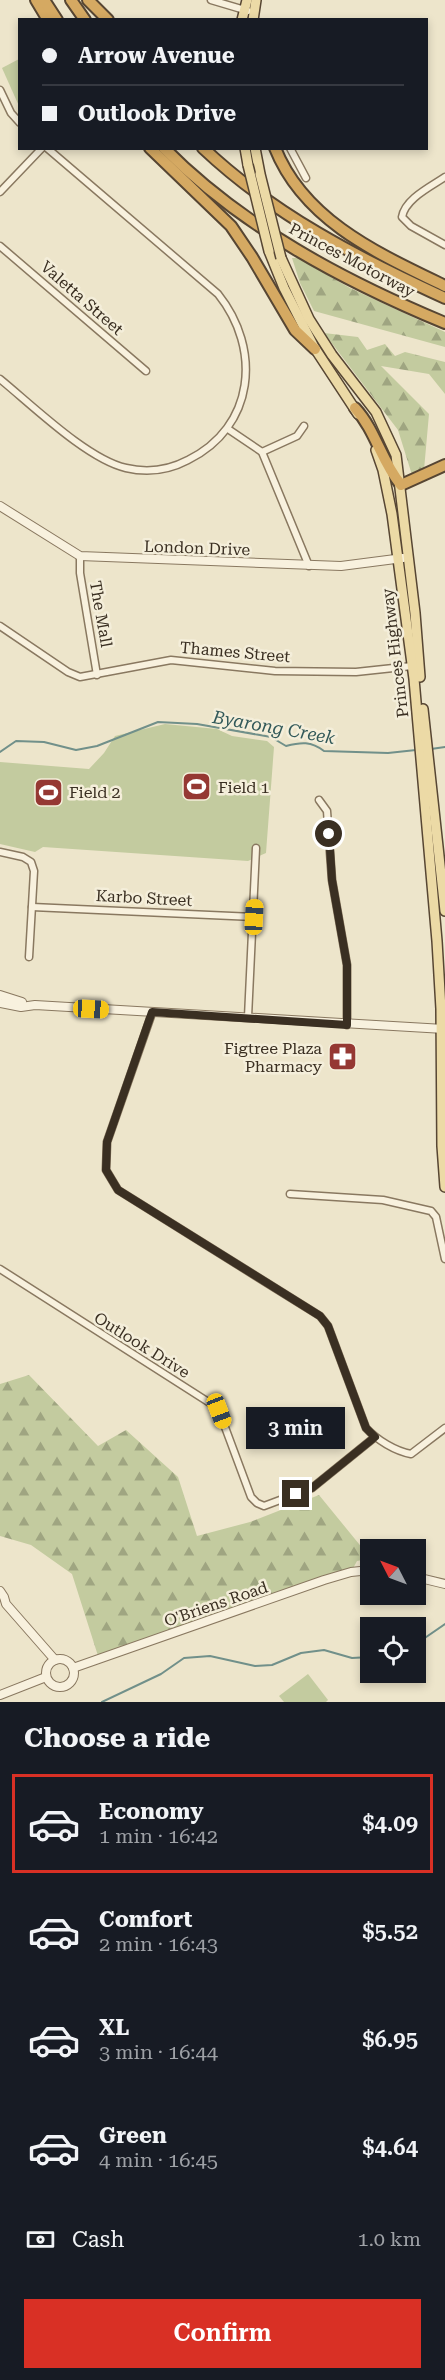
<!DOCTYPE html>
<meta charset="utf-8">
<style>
:root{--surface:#171b24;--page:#20242c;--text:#f1f3f6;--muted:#9ea1a6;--line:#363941;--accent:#d93025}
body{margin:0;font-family:"Roboto Serif",serif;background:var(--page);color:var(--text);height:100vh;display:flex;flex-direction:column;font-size:22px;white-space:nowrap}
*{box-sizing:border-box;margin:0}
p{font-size:20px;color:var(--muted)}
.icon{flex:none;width:33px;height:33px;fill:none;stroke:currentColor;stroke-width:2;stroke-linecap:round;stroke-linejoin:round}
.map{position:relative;height:1702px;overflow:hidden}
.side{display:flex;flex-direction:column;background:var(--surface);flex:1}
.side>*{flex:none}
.guide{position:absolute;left:18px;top:18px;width:410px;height:132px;border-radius:0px;box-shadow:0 3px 9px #0003;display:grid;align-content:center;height:132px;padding:0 24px;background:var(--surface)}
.needle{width:39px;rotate:312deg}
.fabs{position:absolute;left:360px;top:1539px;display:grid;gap:12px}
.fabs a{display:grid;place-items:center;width:66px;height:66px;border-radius:0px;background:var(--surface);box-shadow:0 3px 9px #0003;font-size:30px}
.end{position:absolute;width:27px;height:27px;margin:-14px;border:8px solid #3a2f22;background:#fff;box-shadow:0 0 0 3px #fff}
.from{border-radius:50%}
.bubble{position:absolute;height:42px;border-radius:0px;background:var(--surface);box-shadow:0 3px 9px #0003;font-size:20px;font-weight:600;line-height:42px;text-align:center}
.car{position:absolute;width:18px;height:36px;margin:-18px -9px;border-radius:8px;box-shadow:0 0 4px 2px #0007;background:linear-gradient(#f5c518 24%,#345 0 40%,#f5c518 0 76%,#345 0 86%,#f5c518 0)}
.guide b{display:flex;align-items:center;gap:21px;height:57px;font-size:22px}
.guide b+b{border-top:2px solid var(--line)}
.guide i{width:15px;height:15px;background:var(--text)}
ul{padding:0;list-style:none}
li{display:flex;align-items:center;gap:18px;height:99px;margin:0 12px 9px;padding:0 12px;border:3px solid transparent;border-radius:0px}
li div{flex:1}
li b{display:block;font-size:22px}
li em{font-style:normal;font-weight:600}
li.selected{border-color:var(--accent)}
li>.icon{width:54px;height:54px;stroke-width:1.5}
h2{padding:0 24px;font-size:27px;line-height:72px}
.pay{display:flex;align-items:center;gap:15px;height:66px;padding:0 24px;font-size:22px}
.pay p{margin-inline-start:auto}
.button{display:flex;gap:12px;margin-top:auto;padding:12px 24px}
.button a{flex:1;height:69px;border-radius:0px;background:var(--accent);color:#fff;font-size:24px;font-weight:600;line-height:69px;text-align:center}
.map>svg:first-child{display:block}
</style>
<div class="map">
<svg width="445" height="1702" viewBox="0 0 445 1702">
<defs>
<pattern id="forest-firs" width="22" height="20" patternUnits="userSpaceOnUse" patternTransform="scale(1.5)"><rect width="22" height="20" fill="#c3cb9f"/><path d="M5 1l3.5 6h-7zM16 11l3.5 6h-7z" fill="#9fa581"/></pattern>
</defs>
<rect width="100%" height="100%" fill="#ede5cb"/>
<!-- green -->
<g fill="#c3cb9f">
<polygon points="19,59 19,106 2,68"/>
<polygon points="165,724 217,729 232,736 267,741 274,747 266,853 248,861 43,847 35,852 0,844 0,762 89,769 104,753 115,736"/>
<polygon points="308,1674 328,1700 326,1702 284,1702 279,1696"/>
</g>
<!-- forest -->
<g fill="url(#forest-firs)">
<polygon points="292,258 298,258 350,288 445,332 445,347 314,311 300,283"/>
<polygon points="324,333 358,337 367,350 385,344 395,356 405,352 445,362 445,394 429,374 381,366 429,414 424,470 412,475 398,430"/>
<polygon points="29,1375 98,1446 126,1430 178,1477 197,1536 250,1522 319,1495 368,1555 368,1559 357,1561 351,1572 99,1659 72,1574 31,1545 0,1536 0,1384"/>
</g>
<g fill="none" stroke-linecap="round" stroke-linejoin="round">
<!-- stream -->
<g stroke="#71908a" stroke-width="2">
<polyline points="431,749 445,747"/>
<path d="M0 752 16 741 44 742 76 750 97 746 158 722 197 724 271 737 286 746C301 742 311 741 324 751L388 753 416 750"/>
<polyline points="416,1644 445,1624"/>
<polyline points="102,1702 161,1674 184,1658 210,1656 255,1666 272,1665 301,1653 324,1650 352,1658 370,1657"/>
</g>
<defs>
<g id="minor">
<polyline points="211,0 248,11"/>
<polyline points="0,90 11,113 20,123"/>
<polyline points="290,148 306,178"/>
<path d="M445 177C430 187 405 199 402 217L411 226 445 245"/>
<polyline points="0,192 42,148"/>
<polyline points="0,246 146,371"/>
<path d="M0 379C32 405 87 459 126 468 147 473 169 470 188 460 255 427 262 349 218 294L47 148"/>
<polyline points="228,429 262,452 309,566"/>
<polyline points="262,452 297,436 304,426"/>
<polyline points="80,556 80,573 97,675"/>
<polyline points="0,626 68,672 80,677 171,660 275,671 356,672 412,666"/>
<polyline points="319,800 327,811 332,880 347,965 347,1025"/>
<polyline points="0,852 23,857 31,862 34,871 29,957"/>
<polyline points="32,907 254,917"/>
<path d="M152 1013 107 1142 106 1170 118 1190 320 1316 328 1326 366 1428C377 1440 395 1451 411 1454L445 1428"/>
<polyline points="248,1017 256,848"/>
<polyline points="290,1194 383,1200 431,1211 436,1217 445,1259"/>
<polyline points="0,1269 213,1405 219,1411 251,1497 257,1503 264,1506 312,1488 375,1437"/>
</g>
<g id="tertiary">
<polyline points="0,506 80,556 341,566 403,558"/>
<polyline points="0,995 22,1002"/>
<polyline points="0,1003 21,1007 35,1005 444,1029"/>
<polyline points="416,1577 445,1584"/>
<polyline points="0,1591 4,1597 6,1604 55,1660"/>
<circle cx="60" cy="1673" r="14"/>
<polyline points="73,1668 324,1580 351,1572 370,1570"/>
<polyline points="0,1695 46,1677"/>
</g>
<g id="primary">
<polyline points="242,20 247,0"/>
<polyline points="253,20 256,0"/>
<polyline points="245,148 248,165"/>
<polyline points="255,148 260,174"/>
<polyline points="269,251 284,288 314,347 358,414"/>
<polyline points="281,258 309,319 332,355 376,412 396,455 415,613 420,677"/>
<polyline points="376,450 383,470 392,514 414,679 437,941 441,1009 442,1146 445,1187"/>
<polyline points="423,709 445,911"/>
</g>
<g id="motorway">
<polyline points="36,0 48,20"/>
<polyline points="44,0 57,20"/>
<polyline points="71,0 85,20"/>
<polyline points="88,0 108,20"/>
<polyline points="150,148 231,226 252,257 295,330 315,349"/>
<path d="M164 148C242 227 344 281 445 323"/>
<path d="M203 148C274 215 358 258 445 298"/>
<path d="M275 148C304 221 379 254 445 286"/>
<path d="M355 408C376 431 381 461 401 485L445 465"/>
</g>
</defs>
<!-- minor casing -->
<use href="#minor" stroke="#897860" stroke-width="9"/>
<!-- tertiary casing -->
<use href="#tertiary" stroke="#897860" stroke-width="10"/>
<!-- primary casing -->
<use href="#primary" stroke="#574633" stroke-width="12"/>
<!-- motorway casing -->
<use href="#motorway" stroke="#574633" stroke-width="14"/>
<!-- minor -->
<use href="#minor" stroke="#f8f1de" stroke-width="6"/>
<!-- tertiary -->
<use href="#tertiary" stroke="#f8f1de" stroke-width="8"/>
<!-- primary -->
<use href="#primary" stroke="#ecdaa6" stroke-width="9"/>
<!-- motorway -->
<use href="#motorway" stroke="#d5a962" stroke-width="10"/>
<defs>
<g id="primary-bridge">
<polyline points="248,165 269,251"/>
<polyline points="260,174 281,258"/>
</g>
</defs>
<!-- primary-bridge casing -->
<use href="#primary-bridge" stroke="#574633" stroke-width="12" stroke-linecap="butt"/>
<!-- primary-bridge -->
<use href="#primary-bridge" stroke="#ecdaa6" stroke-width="9"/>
</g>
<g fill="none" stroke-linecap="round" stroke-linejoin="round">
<!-- route -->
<polyline stroke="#3a2f22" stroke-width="8" points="296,1494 312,1488 375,1437 366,1428 328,1326 320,1316 118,1190 106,1170 107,1142 152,1012 347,1025 347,965 332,880 329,834"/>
</g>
<!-- icons -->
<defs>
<symbol id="stadium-square" viewBox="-11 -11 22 22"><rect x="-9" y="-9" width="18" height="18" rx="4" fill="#953833" stroke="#f4eeda"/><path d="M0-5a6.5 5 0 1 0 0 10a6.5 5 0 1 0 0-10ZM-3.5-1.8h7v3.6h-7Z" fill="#fff"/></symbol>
<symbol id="pharmacy-square" viewBox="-11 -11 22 22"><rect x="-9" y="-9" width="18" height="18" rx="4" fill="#953833" stroke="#f4eeda"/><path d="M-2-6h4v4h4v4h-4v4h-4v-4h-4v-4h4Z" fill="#fff"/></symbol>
</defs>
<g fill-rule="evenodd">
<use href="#stadium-square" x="180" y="770" width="33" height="33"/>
<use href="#stadium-square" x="32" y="776" width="33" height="33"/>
<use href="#pharmacy-square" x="326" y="1040" width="33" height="33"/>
</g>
<g text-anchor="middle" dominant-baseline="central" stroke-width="5" stroke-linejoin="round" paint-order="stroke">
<!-- street labels -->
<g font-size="16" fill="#3a2f22" stroke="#f4eeda">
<text transform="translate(352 260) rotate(28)">Princes Motorway</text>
<text transform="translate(82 298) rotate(41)">Valetta Street</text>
<text transform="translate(197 548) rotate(2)">London Drive</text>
<text transform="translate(101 614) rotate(80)">The Mall</text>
<text transform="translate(235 652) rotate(5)">Thames Street</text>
<text transform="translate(395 653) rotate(-97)">Princes Highway</text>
<text transform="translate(144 898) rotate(3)">Karbo Street</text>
<text transform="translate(142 1345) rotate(32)">Outlook Drive</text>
<text transform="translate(216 1604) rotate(-19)">O'Briens Road</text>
</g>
<!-- poi labels -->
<g font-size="16" fill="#3a2f22" stroke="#f4eeda" text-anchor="start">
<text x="218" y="787">Field 1</text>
<text x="69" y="792">Field 2</text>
<text x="322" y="1048" text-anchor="end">Figtree Plaza<tspan x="322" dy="18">Pharmacy</tspan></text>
</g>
<!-- water labels -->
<g font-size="18" font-style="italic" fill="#325959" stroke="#f4eeda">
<text transform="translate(274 727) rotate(10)">Byarong Creek</text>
</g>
</g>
</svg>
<div class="fabs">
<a><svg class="needle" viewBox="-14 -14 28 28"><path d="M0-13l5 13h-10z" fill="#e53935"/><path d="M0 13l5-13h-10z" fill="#9ea1a6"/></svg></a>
<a><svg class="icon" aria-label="locate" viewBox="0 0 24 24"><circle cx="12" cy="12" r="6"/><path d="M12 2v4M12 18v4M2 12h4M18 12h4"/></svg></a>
</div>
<i class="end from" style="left:329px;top:834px"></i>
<i class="end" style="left:296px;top:1494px"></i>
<div class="bubble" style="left:246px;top:1407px;width:99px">3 min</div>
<i class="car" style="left:254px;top:917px;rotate:3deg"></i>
<i class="car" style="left:91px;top:1009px;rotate:93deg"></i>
<i class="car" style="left:219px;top:1411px;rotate:159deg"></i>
<div class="guide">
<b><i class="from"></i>Arrow Avenue</b>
<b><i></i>Outlook Drive</b>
</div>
</div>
<section class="side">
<h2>Choose a ride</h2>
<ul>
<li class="selected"><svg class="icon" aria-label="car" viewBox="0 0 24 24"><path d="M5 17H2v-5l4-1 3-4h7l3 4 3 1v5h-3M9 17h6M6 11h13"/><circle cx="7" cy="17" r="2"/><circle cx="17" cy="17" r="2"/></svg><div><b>Economy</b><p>1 min · 16:42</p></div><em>$4.09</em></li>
<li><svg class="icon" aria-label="car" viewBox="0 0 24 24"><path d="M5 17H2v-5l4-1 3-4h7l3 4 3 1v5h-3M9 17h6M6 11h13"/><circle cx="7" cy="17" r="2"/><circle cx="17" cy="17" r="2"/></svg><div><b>Comfort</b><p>2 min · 16:43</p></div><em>$5.52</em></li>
<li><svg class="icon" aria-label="car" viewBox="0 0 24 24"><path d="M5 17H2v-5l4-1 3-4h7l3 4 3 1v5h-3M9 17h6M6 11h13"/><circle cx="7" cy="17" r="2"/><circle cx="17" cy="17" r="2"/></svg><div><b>XL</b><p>3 min · 16:44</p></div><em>$6.95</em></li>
<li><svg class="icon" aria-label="car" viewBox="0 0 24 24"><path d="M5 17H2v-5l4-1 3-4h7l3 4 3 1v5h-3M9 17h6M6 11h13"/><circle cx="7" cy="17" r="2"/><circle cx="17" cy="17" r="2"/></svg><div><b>Green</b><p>4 min · 16:45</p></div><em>$4.64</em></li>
</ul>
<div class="pay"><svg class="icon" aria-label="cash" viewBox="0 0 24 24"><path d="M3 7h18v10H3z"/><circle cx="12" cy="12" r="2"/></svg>Cash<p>1.0 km</p></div>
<div class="button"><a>Confirm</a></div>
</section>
